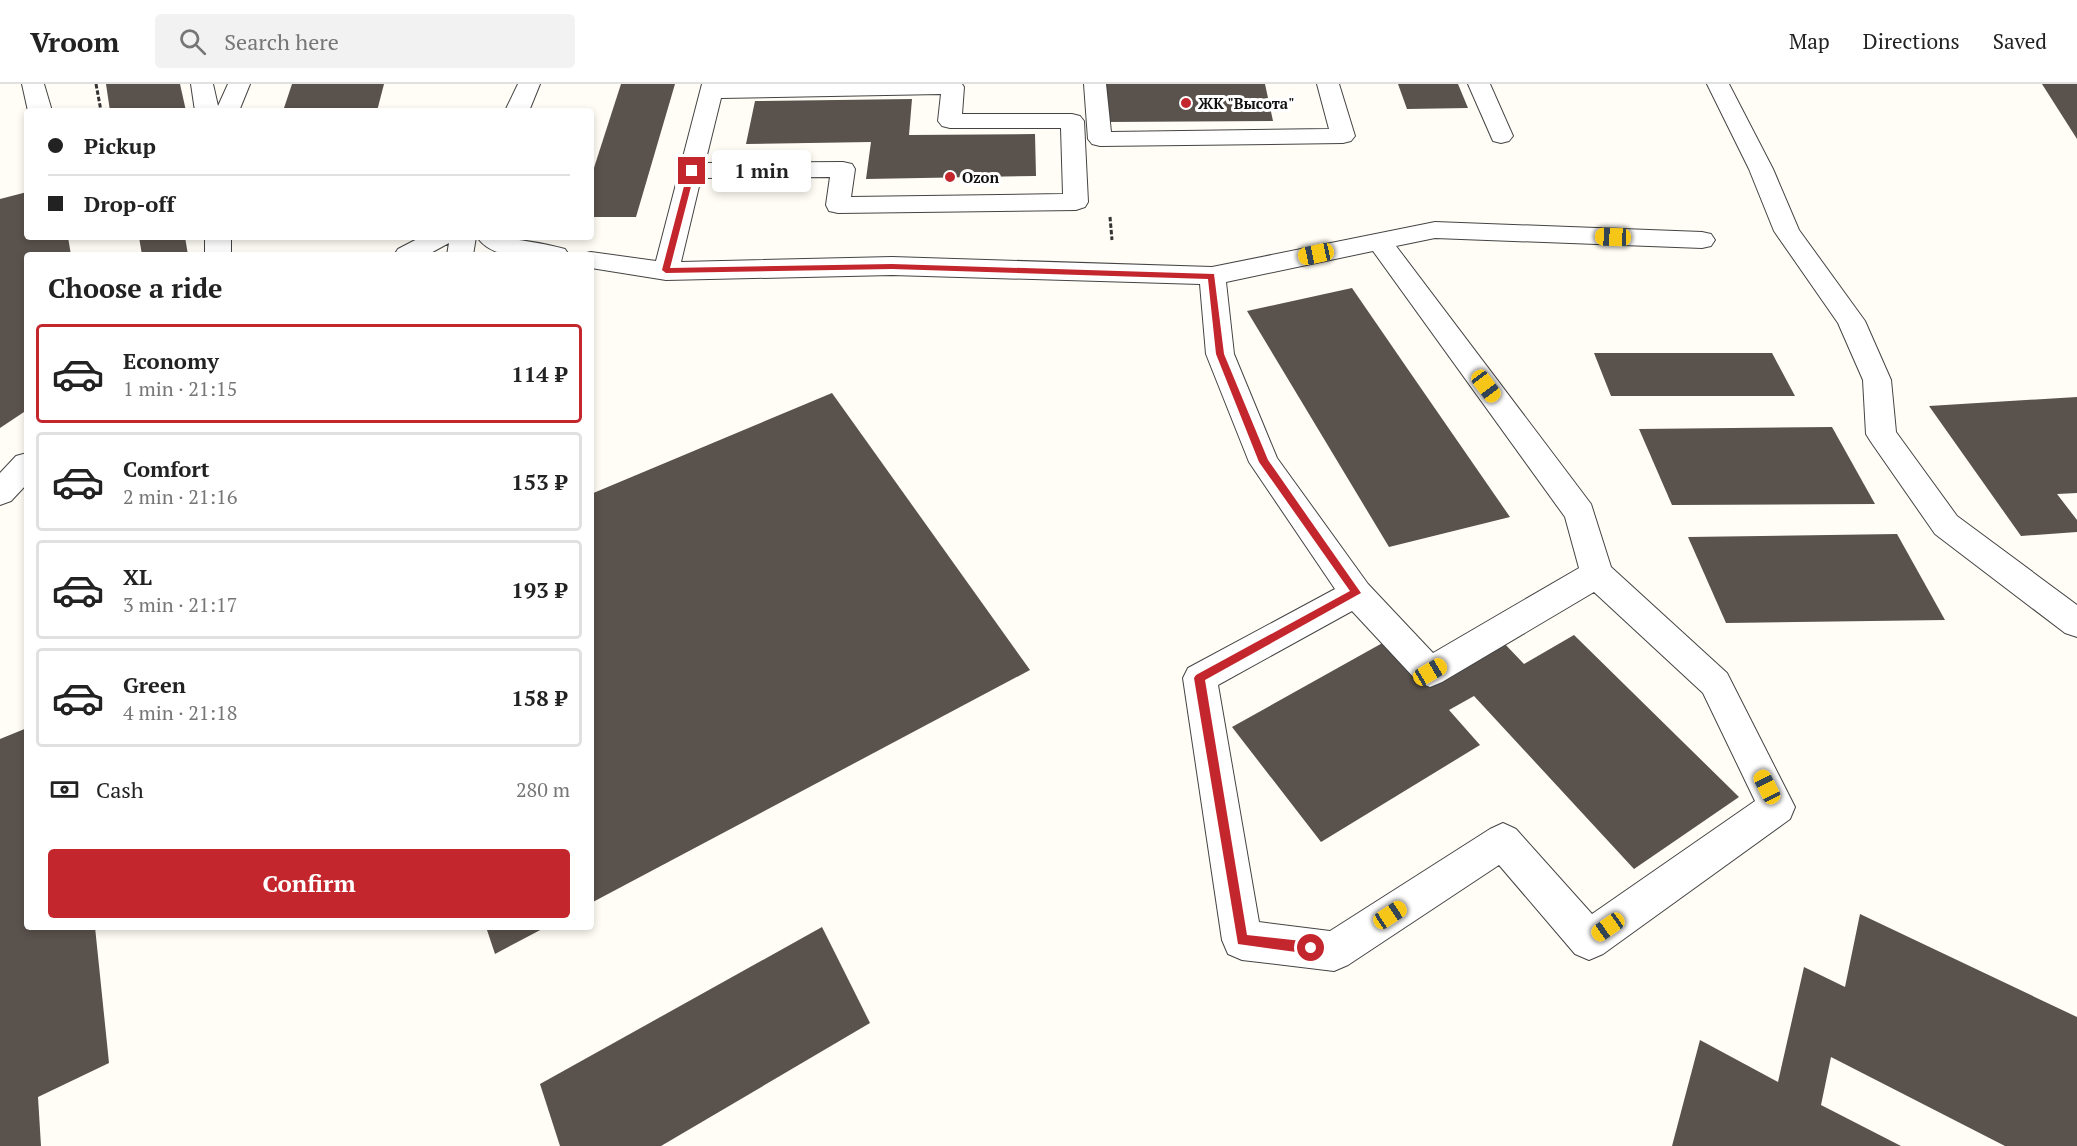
<!DOCTYPE html>
<meta charset="utf-8">
<style>
:root{--surface:#fff;--page:#f2f2f2;--text:#222;--muted:#767676;--line:#e0e0e0;--accent:#c4262e}
body{margin:0;font-family:"PT Serif",serif;background:var(--page);color:var(--text);height:100vh;display:flex;flex-direction:column;font-size:22px;white-space:nowrap}
*{box-sizing:border-box;margin:0}
p{font-size:20px;color:var(--muted)}
.icon{flex:none;width:33px;height:33px;fill:none;stroke:currentColor;stroke-width:2;stroke-linecap:round;stroke-linejoin:round}
.map{position:relative;flex:1;overflow:hidden}
.side{position:absolute;left:24px;top:168px;width:570px;height:678px;display:flex;flex-direction:column;background:var(--surface);border-radius:6px;box-shadow:0 3px 9px #0003}
.side>*{flex:none}
.guide{position:absolute;left:24px;top:24px;width:570px;height:132px;border-radius:6px;box-shadow:0 3px 9px #0003;display:grid;align-content:center;height:132px;padding:0 24px;background:var(--surface)}
.end{position:absolute;width:27px;height:27px;margin:-14px;border:8px solid #c4262e;background:#fff;box-shadow:0 0 0 3px #fff}
.from{border-radius:50%}
.bubble{position:absolute;height:42px;border-radius:6px;background:var(--surface);box-shadow:0 3px 9px #0003;font-size:20px;font-weight:800;line-height:42px;text-align:center}
.car{position:absolute;width:18px;height:36px;margin:-18px -9px;border-radius:8px;box-shadow:0 0 4px 2px #0007;background:linear-gradient(#f5c518 24%,#345 0 40%,#f5c518 0 76%,#345 0 86%,#f5c518 0)}
.guide b{display:flex;align-items:center;gap:21px;height:57px;font-size:22px}
.guide b+b{border-top:2px solid var(--line)}
.guide i{width:15px;height:15px;background:var(--text)}
ul{padding:0;list-style:none}
li{display:flex;align-items:center;gap:18px;height:99px;margin:0 12px 9px;padding:0 12px;border:3px solid var(--line);border-radius:6px}
li div{flex:1}
li b{display:block;font-size:22px}
li em{font-style:normal;font-weight:800}
li.active{border-color:var(--accent)}
li>.icon{width:54px;height:54px;stroke-width:1.5}
h2{padding:0 24px;font-size:27px;line-height:72px}
.pay{display:flex;align-items:center;gap:15px;height:66px;padding:0 24px;font-size:22px}
.pay p{margin-inline-start:auto}
.action{display:flex;gap:12px;margin-top:auto;padding:12px 24px}
.action a{flex:1;height:69px;border-radius:6px;background:var(--accent);color:#fff;font-size:24px;font-weight:800;line-height:69px;text-align:center}
header{display:flex;align-items:center;gap:36px;box-sizing:border-box;height:84px;padding:0 30px;background:var(--surface);border-bottom:2px solid var(--line)}
header strong{font-size:28px}
nav{display:flex;gap:33px;margin-inline-start:auto;font-size:21px}
.search{width:420px;height:54px;background:var(--page);display:flex;align-items:center;gap:15px;box-sizing:border-box;padding:0 21px;border-radius:6px;color:var(--muted);font-size:22px}
.map>svg:first-child{display:block}
</style>
<header>
<strong>Vroom</strong>
<div class="search"><svg class="icon" aria-label="search" viewBox="0 0 24 24"><circle cx="10" cy="10" r="6"/><path d="M15 15l6 6"/></svg>Search here</div>
<nav><a>Map</a><a>Directions</a><a>Saved</a></nav>
</header>
<div class="map">
<svg width="2077" height="1062" viewBox="0 0 2077 1062">
<rect width="100%" height="100%" fill="#fffdf5"/>
<!-- building -->
<g fill="#5a524d">
<polygon points="106,0 180,0 186,27 110,27"/>
<polygon points="292,0 384,0 377,27 283,27"/>
<polygon points="621,0 675,0 636,133 591,133 591,93"/>
<polygon points="1103,0 1265,0 1273,37 1105,38"/>
<polygon points="1398,0 1458,0 1468,24 1407,25"/>
<polygon points="2042,0 2077,0 2077,55"/>
<polygon points="912,15 909,51 1035,50 1036,92 866,95 871,58 746,60 755,17"/>
<polygon points="27,108 27,153 68,153 71,171 27,171 27,326 0,344 0,115"/>
<polygon points="139,153 185,153 188,171 142,171"/>
<polygon points="1352,204 1407,284 1510,433 1389,463 1247,227"/>
<polygon points="1594,269 1772,269 1795,312 1611,312"/>
<polygon points="832,309 1030,586 591,819 591,410"/>
<polygon points="2077,313 2077,409 2057,410 2077,436 2077,448 2021,452 1929,322"/>
<polygon points="1832,343 1875,420 1672,421 1639,345"/>
<polygon points="1897,450 1945,536 1726,539 1688,453"/>
<polygon points="1574,551 1739,713 1634,785 1474,612 1449,626 1480,661 1321,758 1232,643 1386,557 1426,601 1502,557 1524,580"/>
<polygon points="27,644 27,843 95,843 109,979 38,1013 41,1062 0,1062 0,655"/>
<polygon points="1860,830 2077,933 2077,1062 2005,1062 1831,973 1821,1021 1901,1062 1672,1062 1700,956 1778,998 1804,883 1845,903"/>
<polygon points="486,843 546,843 495,870"/>
<polygon points="822,843 870,939 661,1062 560,1062 540,1000"/>
</g>
<g fill="none" stroke-linecap="round" stroke-linejoin="round">
<defs>
<g id="minor">
<polygon points="22,0 44,0 52,27 28,27"/>
<polygon points="191,0 213,0 218,22 228,0 250,0 239,27 195,27"/>
<polygon points="518,0 540,0 529,27 505,27"/>
<path d="M702 0H962L964 3 962 30H1072L1080 32 1084 37 1088 118 1085 123 1076 126 838 129 829 127 826 121 830 93 701 94 681 178 892 173 1212 183 1435 138 1702 148 1711 150 1715 156 1711 162 1702 164 1435 154 1396 162 1591 420 1611 483 1727 589 1795 723 1790 735 1603 870 1589 876 1575 870 1499 781 1348 881 1334 887 1242 876 1228 870 1222 856 1183 594 1188 584 1335 505 1249 378 1206 270 1200 200 892 191 666 196 591 184V171L582 170 591 168 656 177ZM941 10 938 37 942 42 950 44H1061L1063 110 851 113 855 85 852 80 843 78 705 79 721 14ZM1373 167 1565 433 1579 484 1433 569 1368 500 1277 374 1234 270 1226 198ZM1594 508 1703 609 1755 717 1592 830 1516 745 1503 739 1490 745 1330 847 1259 838 1218 601 1352 527 1418 598 1430 603 1442 598Z"/>
<polygon points="1084,0 1106,0 1111,48 1329,45 1317,0 1339,0 1355,52 1351,57 1343,59 1100,62 1092,60 1088,55"/>
<polygon points="1468,0 1490,0 1513,52 1509,57 1501,59 1493,57"/>
<polygon points="1707,0 1729,0 1773,85 1799,146 1865,237 1891,296 1896,348 1957,432 2077,521 2077,553 2065,549 1935,450 1871,358 1866,350 1863,296 1838,239 1774,147 1749,85"/>
<rect x="205" y="153" width="26" height="18"/>
<polygon points="421,153 476,153 473,171 447,171 449,159 427,171 394,171 398,165"/>
<path d="M477 153C505 153 538 158 565 165L569 171C541 171 495 180 477 153Z"/>
<polygon points="27,369 27,400 11,417 0,421 0,389 16,372"/>
</g>
</defs>
<!-- minor casing -->
<use href="#minor" stroke="#444" stroke-width="2"/>
<!-- path -->
<g stroke="#333" stroke-width="3" stroke-dasharray="4.5 2" stroke-linecap="butt">
<polyline points="96,0 101,27"/>
<polyline points="1110,133 1112,156"/>
</g>
<!-- minor -->
<use href="#minor" fill="#fff" fill-rule="evenodd"/>
</g>
<!-- route -->
<polygon fill="#c4262e" points="692,85 695,87 670,184 892,180 1214,190 1224,270 1268,376 1361,509 1205,596 1247,851 1311,858 1315,860 1315,868 1311,870 1238,860 1194,594 1196,591 1350,507 1259,378 1216,270 1208,195 892,185 666,189 662,186 688,87"/>
<!-- markers -->
<g fill="#c4262e" stroke="#fff" stroke-width="2">
<circle cx="1186" cy="19" r="6"/>
<circle cx="950" cy="93" r="6"/>
</g>
<g text-anchor="middle" dominant-baseline="central" stroke-width="6" stroke-linejoin="round" paint-order="stroke">
<!-- far-poi labels -->
<g font-size="15" font-weight="bold" fill="#111" stroke="#fff" text-anchor="start">
<text x="1198" y="19">ЖК "Высота"</text>
<text x="962" y="93">Ozon</text>
</g>
</g>
</svg>
<i class="end from" style="left:1311px;top:864px"></i>
<i class="end" style="left:692px;top:87px"></i>
<div class="bubble" style="left:712px;top:66px;width:99px">1 min</div>
<i class="car" style="left:1613px;top:153px;rotate:272deg"></i>
<i class="car" style="left:1316px;top:170px;rotate:258deg"></i>
<i class="car" style="left:1486px;top:302px;rotate:143deg"></i>
<i class="car" style="left:1430px;top:588px;rotate:60deg"></i>
<i class="car" style="left:1767px;top:703px;rotate:333deg"></i>
<i class="car" style="left:1390px;top:831px;rotate:57deg"></i>
<i class="car" style="left:1608px;top:843px;rotate:235deg"></i>
<div class="guide">
<b><i class="from"></i>Pickup</b>
<b><i></i>Drop-off</b>
</div>
<section class="side">
<h2>Choose a ride</h2>
<ul>
<li class="active"><svg class="icon" aria-label="car" viewBox="0 0 24 24"><path d="M5 17H2v-5l4-1 3-4h7l3 4 3 1v5h-3M9 17h6M6 11h13"/><circle cx="7" cy="17" r="2"/><circle cx="17" cy="17" r="2"/></svg><div><b>Economy</b><p>1 min · 21:15</p></div><em>114 ₽</em></li>
<li><svg class="icon" aria-label="car" viewBox="0 0 24 24"><path d="M5 17H2v-5l4-1 3-4h7l3 4 3 1v5h-3M9 17h6M6 11h13"/><circle cx="7" cy="17" r="2"/><circle cx="17" cy="17" r="2"/></svg><div><b>Comfort</b><p>2 min · 21:16</p></div><em>153 ₽</em></li>
<li><svg class="icon" aria-label="car" viewBox="0 0 24 24"><path d="M5 17H2v-5l4-1 3-4h7l3 4 3 1v5h-3M9 17h6M6 11h13"/><circle cx="7" cy="17" r="2"/><circle cx="17" cy="17" r="2"/></svg><div><b>XL</b><p>3 min · 21:17</p></div><em>193 ₽</em></li>
<li><svg class="icon" aria-label="car" viewBox="0 0 24 24"><path d="M5 17H2v-5l4-1 3-4h7l3 4 3 1v5h-3M9 17h6M6 11h13"/><circle cx="7" cy="17" r="2"/><circle cx="17" cy="17" r="2"/></svg><div><b>Green</b><p>4 min · 21:18</p></div><em>158 ₽</em></li>
</ul>
<div class="pay"><svg class="icon" aria-label="cash" viewBox="0 0 24 24"><path d="M3 7h18v10H3z"/><circle cx="12" cy="12" r="2"/></svg>Cash<p>280 m</p></div>
<div class="action"><a>Confirm</a></div>
</section>
</div>
